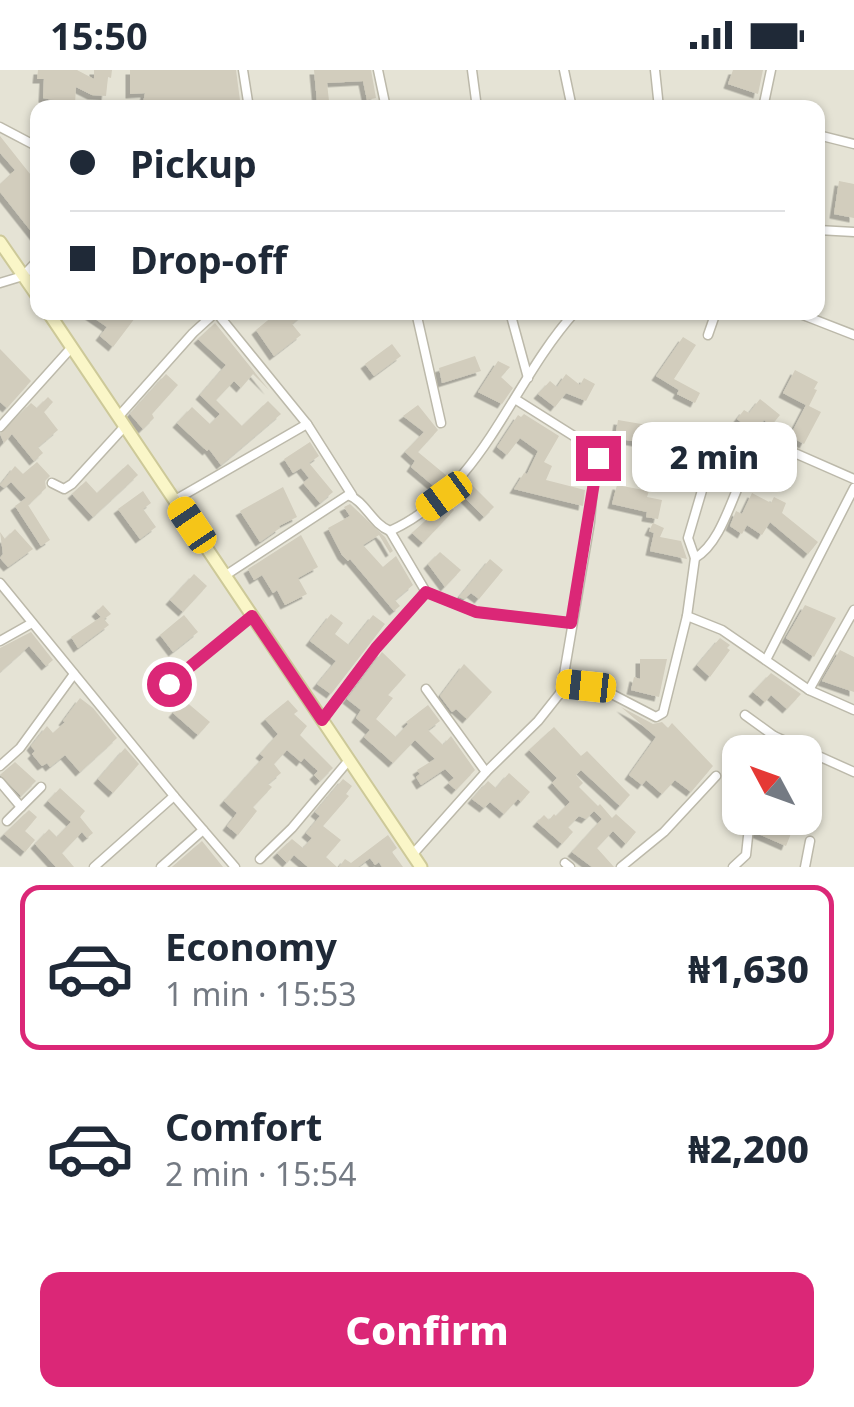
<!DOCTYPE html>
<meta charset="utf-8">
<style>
:root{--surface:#fff;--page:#f2f2f3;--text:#1f2937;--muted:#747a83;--line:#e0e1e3;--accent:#db2777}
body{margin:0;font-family:"Noto Sans",sans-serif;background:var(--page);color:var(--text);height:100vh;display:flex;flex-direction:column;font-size:38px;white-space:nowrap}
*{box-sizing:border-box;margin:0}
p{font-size:32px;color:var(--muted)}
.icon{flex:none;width:55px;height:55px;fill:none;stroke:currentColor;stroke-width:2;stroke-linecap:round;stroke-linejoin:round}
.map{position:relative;height:797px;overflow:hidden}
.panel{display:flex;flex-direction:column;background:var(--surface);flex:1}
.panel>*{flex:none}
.guide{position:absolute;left:30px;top:30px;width:795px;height:220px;border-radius:20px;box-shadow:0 2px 8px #0004;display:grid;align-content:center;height:220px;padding:0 40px;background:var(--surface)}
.needle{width:65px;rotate:311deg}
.fabs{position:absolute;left:722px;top:665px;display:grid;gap:20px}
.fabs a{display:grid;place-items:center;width:100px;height:100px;border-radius:20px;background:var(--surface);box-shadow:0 2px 8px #0004;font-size:50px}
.end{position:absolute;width:45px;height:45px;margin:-22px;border:12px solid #db2777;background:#fff;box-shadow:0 0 0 5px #fff}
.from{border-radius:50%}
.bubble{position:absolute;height:70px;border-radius:20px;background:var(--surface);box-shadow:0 2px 8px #0004;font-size:32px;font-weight:800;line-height:70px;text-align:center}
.car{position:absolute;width:30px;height:60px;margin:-30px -15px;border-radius:12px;box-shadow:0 0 8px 2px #0007;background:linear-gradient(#f5c518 24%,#345 0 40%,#f5c518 0 76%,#345 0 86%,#f5c518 0)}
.guide b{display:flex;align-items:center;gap:35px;height:95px;font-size:38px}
.guide b+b{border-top:2px solid var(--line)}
.guide i{width:25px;height:25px;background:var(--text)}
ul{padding:18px 0 0;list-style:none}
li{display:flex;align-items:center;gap:30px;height:165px;margin:0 20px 15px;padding:0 20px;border:5px solid transparent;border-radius:20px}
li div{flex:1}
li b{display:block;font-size:38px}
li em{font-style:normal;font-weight:800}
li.selected{border-color:var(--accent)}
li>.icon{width:90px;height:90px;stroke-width:1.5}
.action{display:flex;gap:20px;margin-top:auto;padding:20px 40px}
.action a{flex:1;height:115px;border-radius:20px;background:var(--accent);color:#fff;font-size:40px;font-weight:800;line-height:115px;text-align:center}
.status{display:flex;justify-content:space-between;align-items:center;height:70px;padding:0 50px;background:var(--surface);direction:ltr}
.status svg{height:28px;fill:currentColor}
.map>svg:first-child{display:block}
</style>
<div class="status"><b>15:50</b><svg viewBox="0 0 49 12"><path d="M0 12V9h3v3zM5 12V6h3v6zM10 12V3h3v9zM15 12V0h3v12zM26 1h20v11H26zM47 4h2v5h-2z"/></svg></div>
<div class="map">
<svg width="854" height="797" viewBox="0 0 854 797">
<defs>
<filter id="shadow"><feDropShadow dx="-4.5" dy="4.5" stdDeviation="0" flood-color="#0004"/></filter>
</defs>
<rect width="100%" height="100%" fill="#f1f0e6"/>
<!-- residential -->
<path fill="#e5e3d5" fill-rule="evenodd" d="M0 0H854V797H0ZM38 38H818V242H38ZM740 682H805V748H740Z"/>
<!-- building -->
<g fill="#d2cdbd" filter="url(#shadow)">
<polygon points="38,0 77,0 94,9 94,0 112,0 111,8 108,7 106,26 92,25 76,17 75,34 43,28 44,9 37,9"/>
<polygon points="130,0 236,0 241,38 142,38 145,23 130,24"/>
<polygon points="314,0 371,0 376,28 367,30 363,11 327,13 329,31 335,30 336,38 311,38 311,33 317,32"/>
<polygon points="733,0 763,0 758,24 728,14"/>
<polygon points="0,66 38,114 38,170 0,122 0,114 15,100 0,83"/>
<polygon points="839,111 854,114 854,148 834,144"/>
<polygon points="85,242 134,242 132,245 135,248 113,277 100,266 107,257"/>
<polygon points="278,242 306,242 292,254 301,265 274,286 256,260"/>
<polygon points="215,253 269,320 253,304 241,318 234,311 216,330 242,356 268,331 281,344 221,395 209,379 207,381 177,353 192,337 210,354 220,344 200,325 226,295 198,269"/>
<polygon points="683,267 696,275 674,309 700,323 695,333 677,324 679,320 656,306"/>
<polygon points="392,274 401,286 374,306 365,294"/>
<polygon points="0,279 31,311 7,338 0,332"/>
<polygon points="475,286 481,301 442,313 439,298"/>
<polygon points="498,291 510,297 501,307 513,318 502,334 478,322"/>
<polygon points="795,300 818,312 814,319 817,320 809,336 821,342 804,374 790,366 806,335 783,323"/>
<polygon points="166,304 178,315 152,344 154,348 143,359 130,344"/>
<polygon points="566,304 580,315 584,308 595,314 586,331 566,323 555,337 538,324 550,311 557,317"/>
<polygon points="48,327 53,332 44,342 58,360 38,377 43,383 34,391 12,364 4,373 0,364 31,333 37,338"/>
<polygon points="760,329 780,345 771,356 764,350 755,363 737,349 744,340 749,343"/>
<polygon points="418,335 438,360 418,382 447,406 436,418 411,397 415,391 405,382 424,362 403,346"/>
<polygon points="524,344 559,366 544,392 552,396 546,410 585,420 583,436 514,419 524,403 527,404 538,381 520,368 507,385 497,377 518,345 521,347"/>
<polygon points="618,350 653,356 649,374 615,368"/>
<polygon points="310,372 319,386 309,393 333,422 320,433 303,413 309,408 301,398 293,403 284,389"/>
<polygon points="37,392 50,406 45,411 46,418 28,435 50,470 41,476 15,436 26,428 11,412 4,418 0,415 15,396 23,404"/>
<polygon points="128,394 138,405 93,447 72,424 86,411 97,423"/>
<polygon points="469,412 494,437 484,447 459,422"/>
<polygon points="617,415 649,421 647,427 662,430 658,449 646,447 647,442 612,434"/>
<polygon points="283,417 297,447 279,456 280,458 260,472 240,441"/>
<polygon points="143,421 151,433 143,439 156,457 140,469 118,439"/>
<polygon points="752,423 771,433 774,427 786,433 782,443 818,472 808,484 770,452 762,465 747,455 742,464 730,456 736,441 742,444"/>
<polygon points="446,432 454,440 423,473 412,463"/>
<polygon points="350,434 385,467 393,481 390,483 379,465 363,475 383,497 396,486 413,515 395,530 400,536 394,541 350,489 348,491 342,485 328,458 350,446 344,437"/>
<polygon points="653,453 664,458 660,467 681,471 687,489 650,481 654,463 649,461"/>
<polygon points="15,459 33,479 8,497 0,488 3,484 0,462 5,469"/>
<polygon points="301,465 318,497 298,508 307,524 285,535 277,520 273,523 262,505 254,510 248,499"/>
<polygon points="440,482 461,500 445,517 428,494"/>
<polygon points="490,489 503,500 479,529 471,523 464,529 459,527"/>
<polygon points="194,504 207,516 183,542 170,530"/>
<polygon points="103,535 111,544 104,549 109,555 78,578 71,567 101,547 96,542"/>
<polygon points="805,535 836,548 814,587 786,568"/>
<polygon points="331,544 343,553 335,564 349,575 373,545 385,554 331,624 317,614 336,591 310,571"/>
<polygon points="184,545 198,562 173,582 160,565"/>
<polygon points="31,562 53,590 46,596 29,576 0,602 0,578"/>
<polygon points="720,568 730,575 727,578 730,580 710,607 697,595"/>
<polygon points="840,580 854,587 854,622 822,611"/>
<polygon points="382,582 406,605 388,625 393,628 376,649 396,667 408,654 406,652 428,635 440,651 428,660 443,675 451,666 475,700 456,720 448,713 454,708 445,699 421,715 416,707 420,704 417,700 435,689 415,670 393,693 364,667 370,660 356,648 361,640 347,629"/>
<polygon points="640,589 667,589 659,627 631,620 634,607 640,609"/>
<polygon points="464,594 492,622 467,649 456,639 452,642 440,626"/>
<polygon points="771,603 801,624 787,639 771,625 765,632 753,622"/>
<polygon points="80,628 93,638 117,668 80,702 65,685 50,697 47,693 42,696 32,684 35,681 31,676 47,656 53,663 65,652 63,651"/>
<polygon points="184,630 210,652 198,665 173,643"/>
<polygon points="288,630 298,641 294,644 307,656 300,665 333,698 320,711 314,705 318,701 304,688 301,692 287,680 274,694 281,703 268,714 272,717 253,737 257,741 238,765 227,756 237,743 224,731 264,687 260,684 278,664 265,649"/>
<polygon points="621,637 653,654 662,652 668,658 672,653 713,696 691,722 675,710 662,724 646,710 642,715 629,705 656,667"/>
<polygon points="554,657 581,686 587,681 630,725 620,736 581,700 576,705 583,713 579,717 598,736 600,734 612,748 616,744 636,762 626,774 613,761 597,778 614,797 592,797 572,782 602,749 594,741 586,749 579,746 568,757 573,762 562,774 537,752 544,745 549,750 554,744 556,746 570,732 552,713 557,708 529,680"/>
<polygon points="125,678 139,694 113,723 98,709"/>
<polygon points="15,692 36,711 21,726 0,705"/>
<polygon points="509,703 530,722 521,732 518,729 504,744 490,732 484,738 472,729 488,711 496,718"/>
<polygon points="343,709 352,716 346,724 349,726 323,756 341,770 326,787 337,797 308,797 294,785 287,793 277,783 292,769 303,778 312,768 306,763 320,746 315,742"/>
<polygon points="60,718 85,741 80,747 93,763 87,768 82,762 62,783 74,797 56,797 35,774 49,759 57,767 71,752 48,731"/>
<polygon points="29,740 37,747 25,761 35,770 25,782 4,764"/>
<polygon points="759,748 792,761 786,776 756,763"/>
<polygon points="388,765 397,778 392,782 403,797 382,797 379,792 375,795 370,788 358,797 339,797 345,789 351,793"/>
<polygon points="202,771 223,797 172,797"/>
</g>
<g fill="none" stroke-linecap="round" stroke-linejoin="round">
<defs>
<g id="minor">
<polyline points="243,0 249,38"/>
<polyline points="378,0 386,38"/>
<polyline points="472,0 477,38"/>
<polyline points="564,0 572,38"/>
<polyline points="655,0 659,38"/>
<polyline points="763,38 771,0"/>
<polyline points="0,57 38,77"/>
<polyline points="818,65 854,74"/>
<polyline points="818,160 854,162"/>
<polyline points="0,213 23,206 38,190"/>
<polyline points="216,242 307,354 352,425"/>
<polyline points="416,242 441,353"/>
<polyline points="510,242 528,308"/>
<polyline points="795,242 854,265"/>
<polyline points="708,265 716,242"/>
<polyline points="119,346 193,263 216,242"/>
<polyline points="0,357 72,277"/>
<polyline points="52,413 64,419 72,414 125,356"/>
<polyline points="175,430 307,354"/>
<polyline points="390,461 426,522 476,542 571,553"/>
<path d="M695 488C729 469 737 395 765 370L854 409"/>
<path d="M226 505 348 425C365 431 372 454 390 461 484 418 510 314 575 242"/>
<polyline points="0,513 174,726 235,797"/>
<polyline points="687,546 722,560 809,620 854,640"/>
<polyline points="0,571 32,553"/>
<polyline points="766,590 854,418"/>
<polyline points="564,613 604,620 656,647 663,643 687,546 695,488 688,468 703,417"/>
<polyline points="169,614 252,546"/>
<polyline points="426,619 486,702"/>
<polyline points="809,620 854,540"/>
<polyline points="745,645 774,666 769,682"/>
<polyline points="322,650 376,578 426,522"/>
<polyline points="774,666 854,702"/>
<polyline points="0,696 20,678 74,604"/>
<polyline points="0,712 21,737"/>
<polyline points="7,751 41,717"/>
<polyline points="413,784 486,702 538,651 561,622 590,452 596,380 515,329"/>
<polyline points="260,789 292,758 349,690"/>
<polyline points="565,793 570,797"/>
<polyline points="94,797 174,726"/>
<polyline points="161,797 203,760"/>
<polyline points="621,797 664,762 716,706"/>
<polyline points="733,797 746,785 750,748"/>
<polyline points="805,797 810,771"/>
</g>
<g id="secondary">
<polyline points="0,172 38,227"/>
<polyline points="48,242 421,797"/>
</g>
</defs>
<!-- minor casing -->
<use href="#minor" stroke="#bcb9aa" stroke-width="11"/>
<!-- secondary casing -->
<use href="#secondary" stroke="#cdc999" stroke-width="15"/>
<!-- minor -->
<use href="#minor" stroke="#fff" stroke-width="8"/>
<!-- secondary -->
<use href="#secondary" stroke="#faf6c8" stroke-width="11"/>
</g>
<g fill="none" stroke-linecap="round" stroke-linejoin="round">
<!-- route -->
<polyline stroke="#db2777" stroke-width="12" points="169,614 252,546 322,650 376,578 426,522 476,542 571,553 598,388"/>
</g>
</svg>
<div class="fabs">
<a><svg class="needle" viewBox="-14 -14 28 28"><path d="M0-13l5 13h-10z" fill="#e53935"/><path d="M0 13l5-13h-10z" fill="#747a83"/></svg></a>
</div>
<i class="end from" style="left:169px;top:614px"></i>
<i class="end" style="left:598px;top:388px"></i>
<div class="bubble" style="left:632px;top:352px;width:165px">2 min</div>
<i class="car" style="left:444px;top:426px;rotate:234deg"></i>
<i class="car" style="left:192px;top:455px;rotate:326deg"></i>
<i class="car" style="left:586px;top:616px;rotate:276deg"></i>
<div class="guide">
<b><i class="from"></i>Pickup</b>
<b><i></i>Drop-off</b>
</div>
</div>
<section class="panel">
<ul>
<li class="selected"><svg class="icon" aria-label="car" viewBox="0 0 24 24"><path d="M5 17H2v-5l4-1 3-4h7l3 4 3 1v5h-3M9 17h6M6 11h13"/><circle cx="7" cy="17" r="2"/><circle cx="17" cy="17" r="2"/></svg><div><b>Economy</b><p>1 min · 15:53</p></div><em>₦1,630</em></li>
<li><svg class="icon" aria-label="car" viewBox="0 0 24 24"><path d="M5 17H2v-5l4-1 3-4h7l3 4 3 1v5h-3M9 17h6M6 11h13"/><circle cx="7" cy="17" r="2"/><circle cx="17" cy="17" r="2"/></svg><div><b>Comfort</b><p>2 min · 15:54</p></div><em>₦2,200</em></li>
</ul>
<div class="action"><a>Confirm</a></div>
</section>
